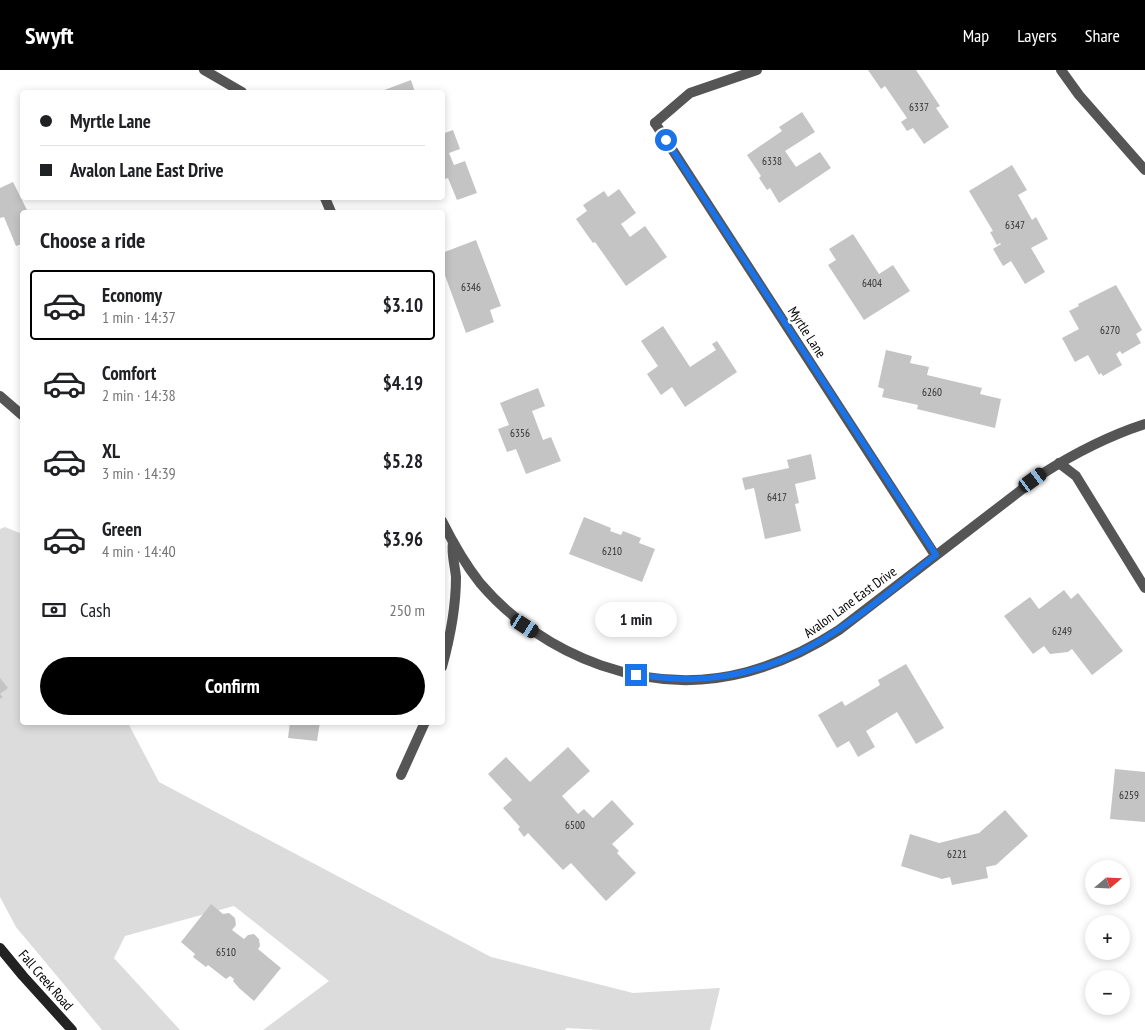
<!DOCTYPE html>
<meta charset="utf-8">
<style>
:root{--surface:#fff;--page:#f2f2f2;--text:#202124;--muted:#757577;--line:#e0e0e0;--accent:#000}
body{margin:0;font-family:"PT Sans Narrow",sans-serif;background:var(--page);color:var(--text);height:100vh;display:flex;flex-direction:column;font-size:19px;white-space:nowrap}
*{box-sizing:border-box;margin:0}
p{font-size:16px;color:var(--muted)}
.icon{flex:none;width:28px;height:28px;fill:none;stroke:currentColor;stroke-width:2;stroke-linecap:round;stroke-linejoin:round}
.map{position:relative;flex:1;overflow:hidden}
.details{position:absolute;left:20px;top:140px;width:425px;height:515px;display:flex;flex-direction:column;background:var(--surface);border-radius:5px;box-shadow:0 2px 8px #0003}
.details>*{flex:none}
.top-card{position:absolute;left:20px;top:20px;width:425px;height:110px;border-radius:5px;box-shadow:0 2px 8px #0003;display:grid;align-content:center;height:110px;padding:0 20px;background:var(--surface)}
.needle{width:32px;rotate:71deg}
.buttons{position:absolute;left:1085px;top:790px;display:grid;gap:10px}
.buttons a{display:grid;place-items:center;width:45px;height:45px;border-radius:50%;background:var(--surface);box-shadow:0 2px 8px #0003;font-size:25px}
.end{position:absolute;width:22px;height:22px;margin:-11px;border:6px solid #1a73e8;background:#fff;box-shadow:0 0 0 2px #fff}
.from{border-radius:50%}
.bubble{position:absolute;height:35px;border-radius:18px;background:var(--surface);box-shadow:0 2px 8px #0003;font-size:16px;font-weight:800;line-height:35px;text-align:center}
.car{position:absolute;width:15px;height:30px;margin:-15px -8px;border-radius:6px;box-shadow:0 0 4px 1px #0007;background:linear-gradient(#222 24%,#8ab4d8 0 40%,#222 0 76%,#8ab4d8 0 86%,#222 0)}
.top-card b{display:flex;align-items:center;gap:18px;height:48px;font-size:19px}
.top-card b+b{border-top:1px solid var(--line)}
.top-card i{width:12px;height:12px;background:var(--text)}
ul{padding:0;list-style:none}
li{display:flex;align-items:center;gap:15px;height:70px;margin:0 10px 8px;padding:0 10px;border:2px solid transparent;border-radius:5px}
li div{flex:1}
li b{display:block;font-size:19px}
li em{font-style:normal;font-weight:800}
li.on{border-color:var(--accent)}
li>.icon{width:45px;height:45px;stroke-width:1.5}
h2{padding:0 20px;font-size:22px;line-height:60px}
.pay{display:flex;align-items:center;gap:12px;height:55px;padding:0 20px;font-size:19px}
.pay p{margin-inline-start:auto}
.action{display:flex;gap:10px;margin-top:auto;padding:10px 20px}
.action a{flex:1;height:58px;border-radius:30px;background:var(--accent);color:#fff;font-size:20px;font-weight:800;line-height:58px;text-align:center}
header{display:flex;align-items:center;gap:30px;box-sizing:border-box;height:70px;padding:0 25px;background:var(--accent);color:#fff}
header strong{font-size:24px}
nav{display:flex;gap:28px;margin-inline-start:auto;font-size:18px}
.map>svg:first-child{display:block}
</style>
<header>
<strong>Swyft</strong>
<nav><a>Map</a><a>Layers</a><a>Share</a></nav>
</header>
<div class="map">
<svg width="1145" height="960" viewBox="0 0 1145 960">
<rect width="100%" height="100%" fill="#fff"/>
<!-- green -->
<polygon fill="#dcdcdc" points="5,457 22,464 22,652 128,653 159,712 491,887 633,923 720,918 710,960 602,960 567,958 565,960 263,960 329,911 234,836 125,866 114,888 180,960 102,960 16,857 0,827 0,459"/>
<!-- building -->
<g fill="#c4c4c4">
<polygon points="868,0 916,0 940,36 936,38 949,57 924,74 913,58 907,61 901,52 907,48 885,16 881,19"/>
<polygon points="411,10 415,22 379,22"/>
<polygon points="802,42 815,62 785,81 796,97 820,82 831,98 779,133 770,118 767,120 759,108 761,106 747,85 782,61 779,57"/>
<polygon points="453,60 460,79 449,83 454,95 465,91 477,123 457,130 448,108 442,110 442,64"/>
<polygon points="1012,95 1027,120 1018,125 1032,150 1036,147 1048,169 1031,178 1045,202 1025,214 1011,191 1003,196 993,179 1001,174 1000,173 997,175 990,162 993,161 969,121"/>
<polygon points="13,112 28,142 22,142 22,174 16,176 4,147 0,148 0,118"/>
<polygon points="619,119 636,143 621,154 630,167 645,156 667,187 626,216 595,172 593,173 576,149 587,141 583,135 604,121 608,127"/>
<polygon points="853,164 879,204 893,195 910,221 864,250 828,195 836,190 829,179"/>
<polygon points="476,170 501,236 490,240 494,252 466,263 442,197 442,183"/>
<polygon points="1116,215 1142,260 1136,264 1141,273 1122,284 1120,281 1116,284 1122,295 1103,306 1101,303 1099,305 1088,285 1075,292 1062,268 1079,259 1069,241 1079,236 1078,234"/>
<polygon points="663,256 690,297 716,280 712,274 717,271 737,302 685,337 672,317 661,325 647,304 658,296 641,271"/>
<polygon points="886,280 912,286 910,293 929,297 927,305 982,318 980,324 1001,329 995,358 917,339 918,335 882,327 884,319 878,317"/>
<polygon points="538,318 545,336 532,341 543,370 551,367 561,391 526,404 516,379 507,382 498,359 509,355 500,333"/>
<polygon points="811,384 816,409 795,414 799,433 795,434 801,461 765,469 754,418 745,420 742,408 789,398 787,390"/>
<polygon points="584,447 611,458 610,461 621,465 623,461 641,468 639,473 655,479 642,512 569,484"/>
<polygon points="1064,520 1071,529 1078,523 1123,581 1092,605 1072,579 1068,582 1050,584 1044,576 1033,584 1004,546 1030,527 1039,539"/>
<polygon points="906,594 944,658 916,674 897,642 866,661 875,677 858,687 849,671 837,678 818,645 842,631 845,636 880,615 878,610"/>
<polygon points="0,608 8,618 0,624 3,627 0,629"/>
<polygon points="290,652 320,652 317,671 288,668"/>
<polygon points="568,677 590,701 562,726 578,744 584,739 593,748 612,730 634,754 612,774 619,781 617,783 636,803 606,831 571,793 563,800 528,763 524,767 518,759 520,757 503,738 512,730 488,704 506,687 530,712"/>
<polygon points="1115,699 1145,702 1145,752 1110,749"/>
<polygon points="1005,740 1028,766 996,795 986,797 988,808 952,815 950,807 942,809 901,796 910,764 939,773 979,763"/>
<polygon points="211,834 223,844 229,843 235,848 236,855 232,860 244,869 248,865 254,864 259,869 260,876 258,879 281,898 254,931 239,918 233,911 234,909 230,906 226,909 208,895 206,897 193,887 195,884 181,872"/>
</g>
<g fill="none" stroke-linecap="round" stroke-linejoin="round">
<!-- service -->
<g stroke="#555" stroke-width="10">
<polyline points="655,53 690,23 757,0"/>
<polyline points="1059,393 1076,406 1145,518"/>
</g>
<!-- minor -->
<g stroke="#555" stroke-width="10">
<polyline points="204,0 242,22"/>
<polyline points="1061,0 1079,25 1145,100"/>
<polyline points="655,53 935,485"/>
<polyline points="325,128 331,142"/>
<polyline points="0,326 22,345"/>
<path d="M442 451C453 473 465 494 480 513 544 588 650 628 747 602 780 593 810 579 839 560L1042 404C1075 383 1108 366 1145 354"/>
<path d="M442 597C450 568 456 538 456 507 455 495 451 484 453 472"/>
<polyline points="401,705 425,652"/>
</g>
<!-- secondary -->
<polyline stroke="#222" stroke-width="10" points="0,878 23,906 72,960"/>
</g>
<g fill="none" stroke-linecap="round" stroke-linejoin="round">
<!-- route -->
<path stroke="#1a73e8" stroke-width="6" d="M636 605C656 607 676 610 696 609 798 605 860 544 936 485L666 70"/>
</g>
<g text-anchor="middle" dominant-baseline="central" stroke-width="5" stroke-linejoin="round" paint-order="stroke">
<!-- number labels -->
<g font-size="11" fill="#313131">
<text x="919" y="37">6337</text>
<text x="772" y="91">6338</text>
<text x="1015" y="155">6347</text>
<text x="872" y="213">6404</text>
<text x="471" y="217">6346</text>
<text x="1110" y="260">6270</text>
<text x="932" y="322">6260</text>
<text x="520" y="363">6356</text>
<text x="777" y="427">6417</text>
<text x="612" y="481">6210</text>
<text x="1062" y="561">6249</text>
<text x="1129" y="725">6259</text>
<text x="575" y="755">6500</text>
<text x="957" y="784">6221</text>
<text x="226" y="882">6510</text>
</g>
<!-- street labels -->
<g font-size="14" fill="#000" stroke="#fff">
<text transform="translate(807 262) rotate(57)">Myrtle Lane</text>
<text transform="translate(850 532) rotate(-36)">Avalon Lane East Drive</text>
<text transform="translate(46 910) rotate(49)">Fall Creek Road</text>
</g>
</g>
</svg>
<div class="buttons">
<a><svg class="needle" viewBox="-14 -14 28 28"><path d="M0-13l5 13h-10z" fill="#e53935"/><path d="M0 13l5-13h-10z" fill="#757577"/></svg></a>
<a>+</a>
<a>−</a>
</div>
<i class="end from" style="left:666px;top:70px"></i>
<i class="end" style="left:636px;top:605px"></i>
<div class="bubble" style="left:595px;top:532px;width:82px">1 min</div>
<i class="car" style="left:1033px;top:410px;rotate:54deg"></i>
<i class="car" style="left:525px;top:556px;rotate:123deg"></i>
<div class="top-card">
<b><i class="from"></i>Myrtle Lane</b>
<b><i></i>Avalon Lane East Drive</b>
</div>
<section class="details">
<h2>Choose a ride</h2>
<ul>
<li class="on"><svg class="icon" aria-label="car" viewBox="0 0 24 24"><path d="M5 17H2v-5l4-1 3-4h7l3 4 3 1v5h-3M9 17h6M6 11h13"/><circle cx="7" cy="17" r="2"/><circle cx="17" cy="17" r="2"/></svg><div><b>Economy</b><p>1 min · 14:37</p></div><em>$3.10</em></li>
<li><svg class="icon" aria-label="car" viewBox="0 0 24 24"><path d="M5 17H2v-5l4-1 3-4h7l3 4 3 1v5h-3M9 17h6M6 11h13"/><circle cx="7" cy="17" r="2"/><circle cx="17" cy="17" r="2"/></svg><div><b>Comfort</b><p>2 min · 14:38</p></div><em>$4.19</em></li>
<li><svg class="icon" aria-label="car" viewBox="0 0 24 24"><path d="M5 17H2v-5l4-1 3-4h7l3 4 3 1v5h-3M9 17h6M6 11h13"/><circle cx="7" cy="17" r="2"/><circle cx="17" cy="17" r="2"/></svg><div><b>XL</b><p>3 min · 14:39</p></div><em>$5.28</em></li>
<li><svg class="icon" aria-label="car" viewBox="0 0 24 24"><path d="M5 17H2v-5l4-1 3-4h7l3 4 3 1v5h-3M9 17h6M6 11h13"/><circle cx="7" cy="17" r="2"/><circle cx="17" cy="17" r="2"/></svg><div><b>Green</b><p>4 min · 14:40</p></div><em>$3.96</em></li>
</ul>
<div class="pay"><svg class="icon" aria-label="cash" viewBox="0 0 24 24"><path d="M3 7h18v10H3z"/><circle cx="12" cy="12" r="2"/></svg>Cash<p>250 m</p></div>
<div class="action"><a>Confirm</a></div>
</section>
</div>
